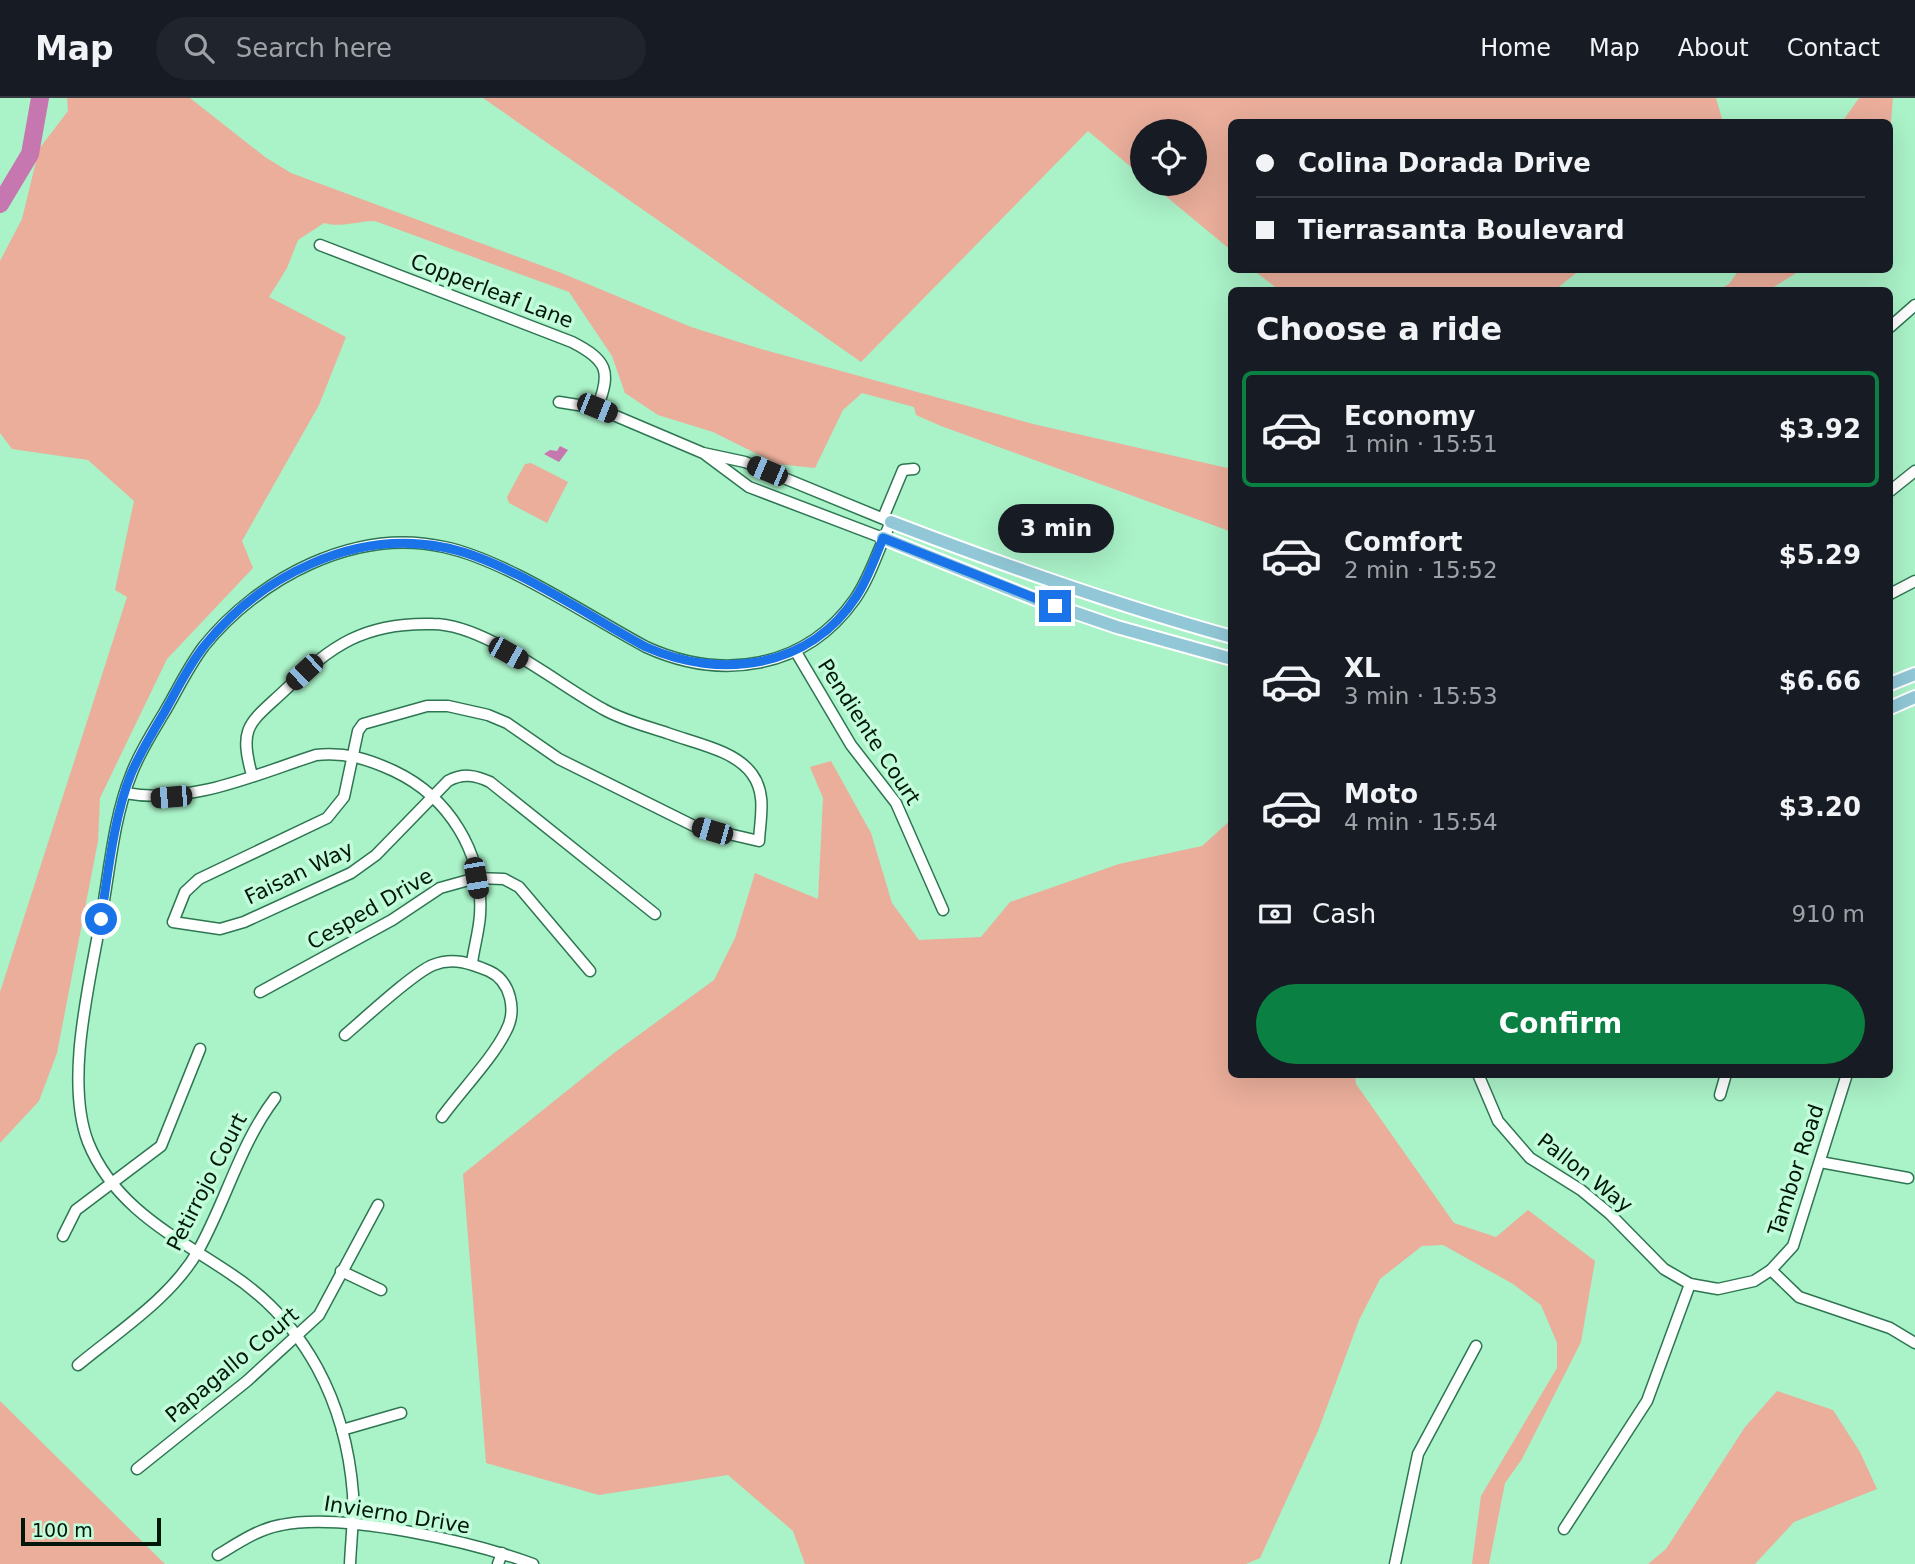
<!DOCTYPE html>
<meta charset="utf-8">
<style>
:root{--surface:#171b24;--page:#20242c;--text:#f1f3f6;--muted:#9ea1a6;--line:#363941;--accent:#0b8043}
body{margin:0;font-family:"DejaVu Sans",sans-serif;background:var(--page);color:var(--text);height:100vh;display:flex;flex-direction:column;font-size:26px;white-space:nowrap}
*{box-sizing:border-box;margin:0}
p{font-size:23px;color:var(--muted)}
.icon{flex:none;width:38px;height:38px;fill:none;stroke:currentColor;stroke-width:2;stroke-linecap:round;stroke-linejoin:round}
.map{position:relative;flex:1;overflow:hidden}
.details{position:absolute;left:1228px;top:189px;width:665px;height:791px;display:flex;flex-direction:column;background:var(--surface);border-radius:10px;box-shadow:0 7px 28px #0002}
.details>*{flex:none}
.top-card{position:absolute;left:1228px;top:21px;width:665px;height:154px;border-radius:10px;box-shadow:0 7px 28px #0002;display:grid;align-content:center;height:154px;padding:0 28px;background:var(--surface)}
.fabs{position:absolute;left:1130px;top:21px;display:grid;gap:14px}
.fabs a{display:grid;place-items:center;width:77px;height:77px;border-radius:50%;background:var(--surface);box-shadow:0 7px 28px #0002;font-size:35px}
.scale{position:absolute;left:21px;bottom:18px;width:140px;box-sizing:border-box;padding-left:7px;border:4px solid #00170a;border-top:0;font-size:19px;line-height:24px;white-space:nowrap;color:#00170a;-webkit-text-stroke:5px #c3fcda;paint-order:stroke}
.end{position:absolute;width:32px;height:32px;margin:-16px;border:9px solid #1a73e8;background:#fff;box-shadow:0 0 0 4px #fff}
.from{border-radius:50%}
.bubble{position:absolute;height:49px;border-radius:24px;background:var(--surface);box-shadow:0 7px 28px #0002;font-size:23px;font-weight:700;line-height:49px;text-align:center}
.car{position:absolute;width:21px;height:42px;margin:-21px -10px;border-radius:9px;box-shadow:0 0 5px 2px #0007;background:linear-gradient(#222 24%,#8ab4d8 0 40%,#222 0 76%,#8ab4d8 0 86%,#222 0)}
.top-card b{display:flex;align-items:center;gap:24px;height:66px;font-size:26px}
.top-card b+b{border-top:2px solid var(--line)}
.top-card i{width:18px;height:18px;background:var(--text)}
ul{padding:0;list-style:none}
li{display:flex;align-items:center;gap:21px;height:116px;margin:0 14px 10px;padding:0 14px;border:4px solid transparent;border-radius:10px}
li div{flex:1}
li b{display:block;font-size:26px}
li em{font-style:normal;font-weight:700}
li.current{border-color:var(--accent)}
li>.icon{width:63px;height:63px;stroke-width:1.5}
h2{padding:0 28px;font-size:32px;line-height:84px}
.pay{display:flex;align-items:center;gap:18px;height:77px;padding:0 28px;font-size:26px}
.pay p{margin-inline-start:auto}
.button{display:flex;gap:14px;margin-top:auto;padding:14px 28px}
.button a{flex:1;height:80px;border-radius:42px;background:var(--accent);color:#fff;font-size:28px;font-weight:700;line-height:80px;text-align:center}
header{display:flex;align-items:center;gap:42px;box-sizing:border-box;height:98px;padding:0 35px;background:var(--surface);border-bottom:2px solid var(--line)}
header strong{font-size:33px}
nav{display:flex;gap:38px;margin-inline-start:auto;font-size:24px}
.search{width:490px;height:63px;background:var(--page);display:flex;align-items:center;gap:18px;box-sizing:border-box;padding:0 24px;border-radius:38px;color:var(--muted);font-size:26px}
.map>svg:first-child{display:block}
</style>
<header>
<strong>Map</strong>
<div class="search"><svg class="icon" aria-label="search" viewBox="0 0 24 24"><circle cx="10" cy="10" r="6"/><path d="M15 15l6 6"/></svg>Search here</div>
<nav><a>Home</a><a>Map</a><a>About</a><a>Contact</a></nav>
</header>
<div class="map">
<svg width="1915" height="1466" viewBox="0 0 1915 1466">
<rect width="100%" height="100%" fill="#aaf2c8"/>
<!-- green -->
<g fill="#eaae9b">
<path d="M67 0H190L265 59 291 75 559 174 691 229 761 251 1033 326 1232 371V434L941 328 916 317 914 309 862 295 843 312 815 370 777 366 713 334 658 317 625 295 612 258 569 194 375 123C358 123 340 130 324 125L298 142 287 170 269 199 346 239 319 307 242 443 253 470 167 561 100 700 98 743 57 955 39 1003 0 1045V894L127 499 115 492 134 403 88 362 12 351 0 335V163L22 121 39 51 68 13Z"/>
<polygon points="483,0 1716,0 1723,24 1232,24 1232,153 1151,86 1195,86 1195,33 1143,33 1143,79 1088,33 861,264"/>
<polygon points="1859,0 1893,0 1890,36 1890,24 1842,24"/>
<polygon points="1253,172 1580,172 1555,192 1279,192"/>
<polygon points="1739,172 1801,172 1769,192 1718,192 1729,186"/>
<polygon points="531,365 568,384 547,425 509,405 507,399 525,366"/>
<polygon points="831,663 871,735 892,805 919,842 981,839 1010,804 1119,766 1202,748 1232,721 1232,976 1355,977 1356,986 1454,1125 1496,1139 1528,1112 1595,1163 1581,1244 1522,1361 1505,1385 1489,1466 1472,1466 1481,1398 1557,1270 1557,1245 1541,1207 1513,1186 1443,1147 1422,1148 1380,1181 1359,1222 1318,1333 1260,1460 1246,1466 805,1466 793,1433 728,1377 599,1397 486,1365 463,1076 614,955 714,882 735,840 755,775 818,801 823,700 810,669"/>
<polygon points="1777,1293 1833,1312 1860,1354 1877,1391 1794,1424 1755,1466 1648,1466 1666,1451 1745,1329"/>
<polygon points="0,1303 165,1466 0,1466"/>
</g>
<!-- water -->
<polygon fill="#c777af" points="560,348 568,352 559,364 544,356 550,352 557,353"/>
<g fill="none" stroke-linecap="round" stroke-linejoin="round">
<!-- river -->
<polyline stroke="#c777af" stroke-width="18" points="0,106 30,56 40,0"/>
<defs>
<g id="minor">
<path d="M320 147 572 244C607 262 612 273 597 310"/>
<polyline points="1890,229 1915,207"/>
<polyline points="706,357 749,389 883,440"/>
<polyline points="1890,393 1915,373"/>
<polyline points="883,420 903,372 914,371"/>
<polyline points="1890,496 1915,483"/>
<polyline points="796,554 851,647 896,705 943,812"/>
<path d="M252 677C238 628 250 625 284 593 332 547 364 524 433 526 485 526 557 586 603 611 622 622 646 628 667 635 694 645 735 652 752 676 767 696 760 721 759 743L694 728 559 661 507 625 488 617 448 608H427L363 626 358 633 344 699 327 720 199 781 185 794 173 824 220 831 244 824 351 775 376 757 448 683C463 675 475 677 490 684L655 816"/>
<path d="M125 695C191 707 254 677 316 657 346 654 368 661 394 673 449 699 484 755 480 817 479 833 474 849 472 865"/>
<polyline points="260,894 392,822 440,790 476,780 504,781 519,789 590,873"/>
<path d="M345 937C364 921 413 875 433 867 453 859 470 865 489 873 511 883 517 913 506 933 493 960 460 994 442 1019"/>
<polyline points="1478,976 1498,1023 1530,1060 1581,1092 1610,1116 1664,1171 1690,1186 1718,1191 1754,1183 1771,1172 1793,1148 1847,976"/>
<polyline points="1720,997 1726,976"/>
<polyline points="1820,1064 1908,1080"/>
<polyline points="63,1138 76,1112 161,1048 200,951"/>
<polyline points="1771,1172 1799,1199 1890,1230 1915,1245"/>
<polyline points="341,1173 381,1192"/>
<path d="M78 1267C119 1233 171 1200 198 1153 226 1103 240 1046 275 1000"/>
<polyline points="342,1332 401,1315"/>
<polyline points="137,1371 247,1283 319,1217 378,1107"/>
<polyline points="1564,1431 1647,1303 1690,1186"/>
<path d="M218 1457C238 1445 258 1431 281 1427 343 1414 473 1444 533 1466"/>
<path d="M350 1466C351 1443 354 1419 353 1396 346 1305 306 1224 228 1174 174 1138 114 1109 88 1044 64 981 91 880 102 814 110 769 114 719 131 677 139 655 152 635 164 615 177 593 188 569 204 548 259 480 355 429 444 449 506 462 588 518 646 549 721 583 805 572 855 501 871 478 879 449 891 424L745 364 703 355 597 310 559 304"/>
<polyline points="498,1466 502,1455"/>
<polyline points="1395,1466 1418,1356 1476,1248"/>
</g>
<g id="major">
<path d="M891 424C1003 467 1116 507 1232 539"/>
<polyline points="883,440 1035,501 1117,529 1232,561"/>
<polyline points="1890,586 1915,576"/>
<polyline points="1890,610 1915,599"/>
</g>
</defs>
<!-- minor casing -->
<use href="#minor" stroke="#2e7652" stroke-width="13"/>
<!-- major casing -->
<use href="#major" stroke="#fff" stroke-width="16"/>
<!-- minor -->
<use href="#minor" stroke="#fff" stroke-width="10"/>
<!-- major -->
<use href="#major" stroke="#91c7d6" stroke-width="12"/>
</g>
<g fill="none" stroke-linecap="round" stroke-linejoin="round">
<!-- route -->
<path stroke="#1a73e8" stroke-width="9" d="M101 821C108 775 114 718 131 676 140 655 152 635 164 615 177 592 188 568 205 547 261 478 353 432 442 449 502 459 590 519 646 549 720 582 809 571 856 499 868 481 875 460 883 440L1055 508"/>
</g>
<g text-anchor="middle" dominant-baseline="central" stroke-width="7" stroke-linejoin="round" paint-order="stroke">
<!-- street labels -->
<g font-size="21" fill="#00170a" stroke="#c3fcda">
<text transform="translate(492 193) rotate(21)">Copperleaf Lane</text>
<text transform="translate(869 634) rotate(57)">Pendiente Court</text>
<text transform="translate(299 775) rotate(-26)">Faisan Way</text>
<text transform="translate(370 811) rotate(-30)">Cesped Drive</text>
<text transform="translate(1796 1072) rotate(-72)">Tambor Road</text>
<text transform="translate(1585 1075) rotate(38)">Pallon Way</text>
<text transform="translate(207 1084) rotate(-63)">Petirrojo Court</text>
<text transform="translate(232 1267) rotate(-40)">Papagallo Court</text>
<text transform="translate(397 1417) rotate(9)">Invierno Drive</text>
</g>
</g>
</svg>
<div class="fabs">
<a><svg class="icon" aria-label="locate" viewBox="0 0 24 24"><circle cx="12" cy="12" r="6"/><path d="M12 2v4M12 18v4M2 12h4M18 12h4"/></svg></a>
</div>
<div class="scale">100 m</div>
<i class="end from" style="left:101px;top:821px"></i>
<i class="end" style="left:1055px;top:508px"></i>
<div class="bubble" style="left:998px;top:406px;width:116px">3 min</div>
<i class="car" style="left:597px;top:310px;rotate:112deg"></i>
<i class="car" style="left:767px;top:373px;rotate:293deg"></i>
<i class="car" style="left:508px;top:555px;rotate:119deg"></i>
<i class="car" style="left:304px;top:574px;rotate:227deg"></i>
<i class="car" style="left:171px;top:699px;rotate:265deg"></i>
<i class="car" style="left:712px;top:733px;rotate:286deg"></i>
<i class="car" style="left:476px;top:780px;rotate:170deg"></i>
<div class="top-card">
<b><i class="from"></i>Colina Dorada Drive</b>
<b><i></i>Tierrasanta Boulevard</b>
</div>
<section class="details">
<h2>Choose a ride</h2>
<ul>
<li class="current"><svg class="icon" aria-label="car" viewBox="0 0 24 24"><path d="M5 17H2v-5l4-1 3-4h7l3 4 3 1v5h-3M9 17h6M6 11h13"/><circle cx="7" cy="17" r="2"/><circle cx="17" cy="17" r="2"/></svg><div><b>Economy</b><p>1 min · 15:51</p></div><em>$3.92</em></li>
<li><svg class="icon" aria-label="car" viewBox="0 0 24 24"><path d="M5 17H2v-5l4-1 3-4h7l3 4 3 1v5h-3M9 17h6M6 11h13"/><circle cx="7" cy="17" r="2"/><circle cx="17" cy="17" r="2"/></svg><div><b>Comfort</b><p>2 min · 15:52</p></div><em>$5.29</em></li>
<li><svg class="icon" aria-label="car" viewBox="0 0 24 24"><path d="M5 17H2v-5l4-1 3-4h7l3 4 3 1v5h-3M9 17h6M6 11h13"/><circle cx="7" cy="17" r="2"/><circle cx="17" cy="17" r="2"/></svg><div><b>XL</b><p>3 min · 15:53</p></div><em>$6.66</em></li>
<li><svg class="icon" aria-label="car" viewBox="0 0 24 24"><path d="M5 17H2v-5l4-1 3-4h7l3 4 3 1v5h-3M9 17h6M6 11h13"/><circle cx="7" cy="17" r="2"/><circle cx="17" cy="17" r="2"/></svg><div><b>Moto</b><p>4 min · 15:54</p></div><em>$3.20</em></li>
</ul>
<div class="pay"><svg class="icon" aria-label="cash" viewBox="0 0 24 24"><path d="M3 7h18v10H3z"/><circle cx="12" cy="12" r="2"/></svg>Cash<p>910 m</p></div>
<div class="button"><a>Confirm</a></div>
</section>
</div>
